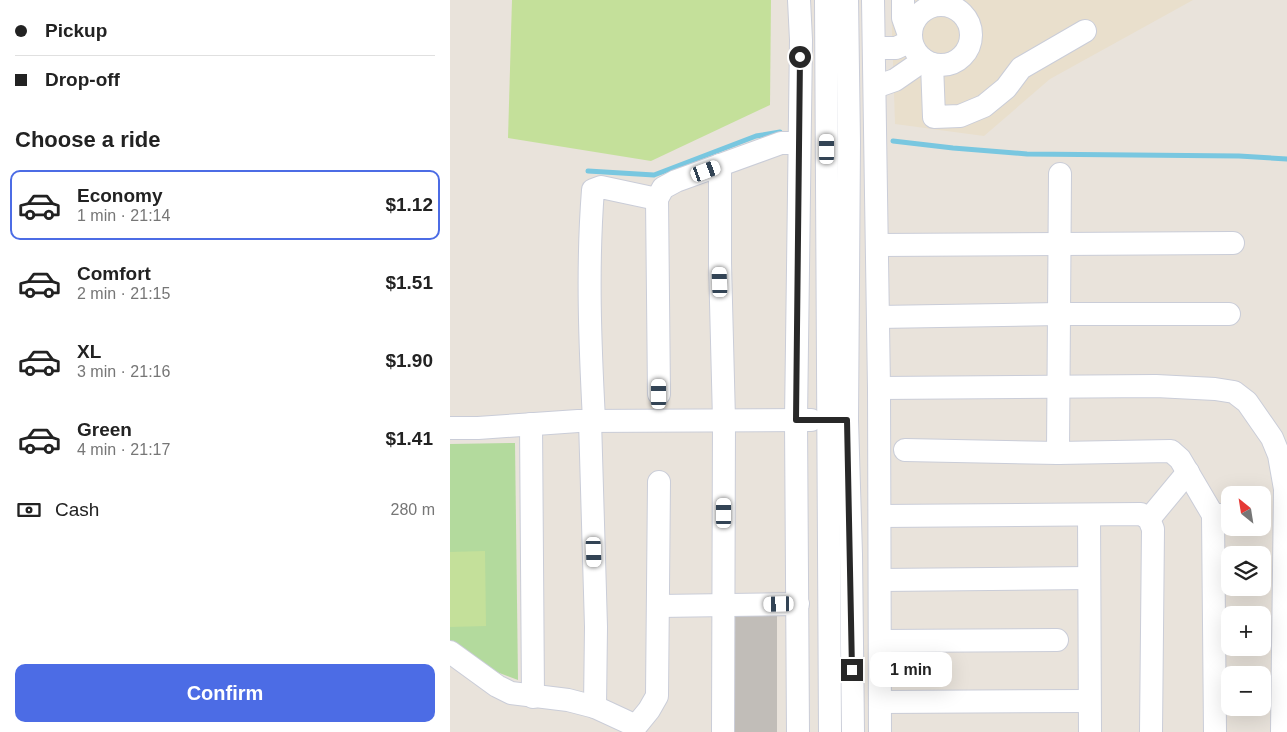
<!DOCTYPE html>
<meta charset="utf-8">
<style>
:root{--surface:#fff;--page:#f2f2f2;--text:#222;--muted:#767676;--line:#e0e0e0;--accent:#4c6ce5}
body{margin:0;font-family:Arial,sans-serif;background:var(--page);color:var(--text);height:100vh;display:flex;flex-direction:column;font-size:19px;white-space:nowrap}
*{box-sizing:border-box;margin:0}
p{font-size:16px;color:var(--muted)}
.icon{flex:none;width:28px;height:28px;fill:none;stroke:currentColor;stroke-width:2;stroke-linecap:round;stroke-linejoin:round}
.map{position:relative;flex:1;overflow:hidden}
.side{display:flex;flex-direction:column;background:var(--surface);width:450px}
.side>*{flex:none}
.guide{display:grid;align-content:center;height:110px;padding:0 15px;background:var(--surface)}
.needle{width:32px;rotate:330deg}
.fabs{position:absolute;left:771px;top:486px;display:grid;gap:10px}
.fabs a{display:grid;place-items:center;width:50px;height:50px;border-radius:10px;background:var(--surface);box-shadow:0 5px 20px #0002;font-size:25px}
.end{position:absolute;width:22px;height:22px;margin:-11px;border:6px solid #282828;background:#fff;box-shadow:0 0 0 2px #fff}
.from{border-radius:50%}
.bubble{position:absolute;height:35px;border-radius:10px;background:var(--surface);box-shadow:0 5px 20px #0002;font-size:16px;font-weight:600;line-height:35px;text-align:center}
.car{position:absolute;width:15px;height:30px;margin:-15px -8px;border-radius:6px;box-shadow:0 0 4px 1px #0007;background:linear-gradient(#fff 24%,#345 0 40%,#fff 0 76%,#345 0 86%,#fff 0)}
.guide b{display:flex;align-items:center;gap:18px;height:48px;font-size:19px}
.guide b+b{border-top:1px solid var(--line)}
.guide i{width:12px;height:12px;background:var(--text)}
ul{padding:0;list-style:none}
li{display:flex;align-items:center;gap:15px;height:70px;margin:0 10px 8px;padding:0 5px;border:2px solid transparent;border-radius:10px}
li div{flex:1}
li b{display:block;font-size:19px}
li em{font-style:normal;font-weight:600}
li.selected{border-color:var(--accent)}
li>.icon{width:45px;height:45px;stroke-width:1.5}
h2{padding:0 15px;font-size:22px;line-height:60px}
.pay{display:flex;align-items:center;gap:12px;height:55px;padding:0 15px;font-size:19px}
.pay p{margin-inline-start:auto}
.primary-button{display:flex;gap:10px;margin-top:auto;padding:10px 15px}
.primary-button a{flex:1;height:58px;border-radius:10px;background:var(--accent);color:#fff;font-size:20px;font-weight:600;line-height:58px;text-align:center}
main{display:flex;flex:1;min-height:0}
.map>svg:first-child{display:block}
</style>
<main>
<section class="side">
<div class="guide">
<b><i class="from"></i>Pickup</b>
<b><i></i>Drop-off</b>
</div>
<h2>Choose a ride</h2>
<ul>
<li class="selected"><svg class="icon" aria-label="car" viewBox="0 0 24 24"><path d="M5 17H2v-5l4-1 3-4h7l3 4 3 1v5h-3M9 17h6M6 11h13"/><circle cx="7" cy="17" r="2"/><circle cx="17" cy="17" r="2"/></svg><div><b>Economy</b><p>1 min · 21:14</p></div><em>$1.12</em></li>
<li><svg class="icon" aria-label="car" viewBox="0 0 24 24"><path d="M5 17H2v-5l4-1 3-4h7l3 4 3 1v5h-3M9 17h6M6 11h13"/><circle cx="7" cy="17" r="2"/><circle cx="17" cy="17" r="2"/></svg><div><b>Comfort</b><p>2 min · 21:15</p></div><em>$1.51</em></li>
<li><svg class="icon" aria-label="car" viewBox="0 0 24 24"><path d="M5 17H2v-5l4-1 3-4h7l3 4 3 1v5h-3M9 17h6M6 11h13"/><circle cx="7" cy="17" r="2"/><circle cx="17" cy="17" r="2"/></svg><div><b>XL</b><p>3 min · 21:16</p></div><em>$1.90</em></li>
<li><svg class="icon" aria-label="car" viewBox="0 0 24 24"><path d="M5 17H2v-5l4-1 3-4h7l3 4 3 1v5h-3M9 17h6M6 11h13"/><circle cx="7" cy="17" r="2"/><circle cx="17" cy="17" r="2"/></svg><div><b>Green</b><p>4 min · 21:17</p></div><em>$1.41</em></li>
</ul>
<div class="pay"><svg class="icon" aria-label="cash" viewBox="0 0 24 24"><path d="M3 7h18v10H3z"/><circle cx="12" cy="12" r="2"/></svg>Cash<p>280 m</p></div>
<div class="primary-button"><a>Confirm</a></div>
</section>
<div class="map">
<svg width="837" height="732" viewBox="0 0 837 732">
<rect width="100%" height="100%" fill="#e9e3db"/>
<!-- education -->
<polygon fill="#e9dfcc" points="441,0 743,0 600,79 534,136 445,124"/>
<!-- green -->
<polygon fill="#b3da9d" points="65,443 68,680 44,671 0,642 0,444"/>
<!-- pitch -->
<g fill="#c4e09a">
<polygon points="62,0 321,0 320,105 201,161 58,138"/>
<polygon points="35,551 36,626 0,627 0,552"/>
</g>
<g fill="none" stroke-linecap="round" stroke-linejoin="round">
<!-- stream -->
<g stroke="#79c7e0" stroke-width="5">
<polyline points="443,141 503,148 577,154 789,156 837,159"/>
<polyline points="138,171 204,175 306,136 330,132"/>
</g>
</g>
<!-- building -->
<polygon fill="#c1bdb8" points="327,612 327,732 280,732 280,613"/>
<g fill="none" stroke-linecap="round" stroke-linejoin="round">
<defs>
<g id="minor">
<polyline points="376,0 380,732"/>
<polyline points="397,0 399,142 397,420 401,554 403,732"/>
<polyline points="423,0 429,388 430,732"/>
<circle cx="491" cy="35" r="30"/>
<polyline points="424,48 446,48 461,41 453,18 453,0"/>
<polyline points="482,64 484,117 510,116 534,106 556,88 571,68 635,31"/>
<polyline points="425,87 445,80 474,60"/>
<polyline points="270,165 270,263 274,420 273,732"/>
<polyline points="427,245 783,243"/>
<polyline points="428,317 609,314 779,314"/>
<polyline points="429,388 706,386 765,389 784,392 797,402 822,438 829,455 835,489 832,732"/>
<polyline points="209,394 207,199 213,188 226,181 331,143 349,143"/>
<polyline points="140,420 146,627 145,707"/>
<path d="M144 420C140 344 137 266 143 190L151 187 207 199"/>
<polyline points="81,424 83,697"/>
<polyline points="0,428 28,428 128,421 361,420"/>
<polyline points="455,450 608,453 721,451 730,459 763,515 780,515"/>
<polyline points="608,453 610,174"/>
<polyline points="639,515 640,732"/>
<polyline points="763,515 765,732"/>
<polyline points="430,516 691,514 699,519 703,529 701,732"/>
<polyline points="699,519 738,472"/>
<polyline points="430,580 639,578"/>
<polyline points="209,606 348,604"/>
<polyline points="430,641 607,640"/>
<polyline points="0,652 47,686 61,693 118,700 145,707 186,726 199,710 207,696 209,482"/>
<polyline points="430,702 639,701"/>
<polyline points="348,732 346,420 351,40 349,0"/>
</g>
</defs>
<!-- minor casing -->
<use href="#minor" stroke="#cacdd8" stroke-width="24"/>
<!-- minor -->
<use href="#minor" stroke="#fff" stroke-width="22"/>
</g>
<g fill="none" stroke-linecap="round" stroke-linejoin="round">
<!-- route -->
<polyline stroke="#282828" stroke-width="6" points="350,57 346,420 397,420 402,670"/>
</g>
</svg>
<div class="fabs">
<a><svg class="needle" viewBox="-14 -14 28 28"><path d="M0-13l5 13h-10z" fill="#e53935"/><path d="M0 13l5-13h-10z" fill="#767676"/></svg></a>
<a><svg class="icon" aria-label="layers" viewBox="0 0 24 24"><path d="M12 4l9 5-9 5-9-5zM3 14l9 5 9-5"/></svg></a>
<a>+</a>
<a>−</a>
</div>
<i class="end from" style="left:350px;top:57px"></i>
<i class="end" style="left:402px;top:670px"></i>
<div class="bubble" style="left:420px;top:652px;width:82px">1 min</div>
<i class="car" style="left:377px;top:149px;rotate:0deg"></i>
<i class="car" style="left:256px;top:171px;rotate:70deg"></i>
<i class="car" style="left:270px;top:282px;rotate:358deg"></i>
<i class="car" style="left:209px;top:394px;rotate:0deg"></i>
<i class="car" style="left:274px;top:513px;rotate:0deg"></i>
<i class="car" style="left:144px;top:552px;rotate:178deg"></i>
<i class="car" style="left:329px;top:604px;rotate:269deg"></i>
</div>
</main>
